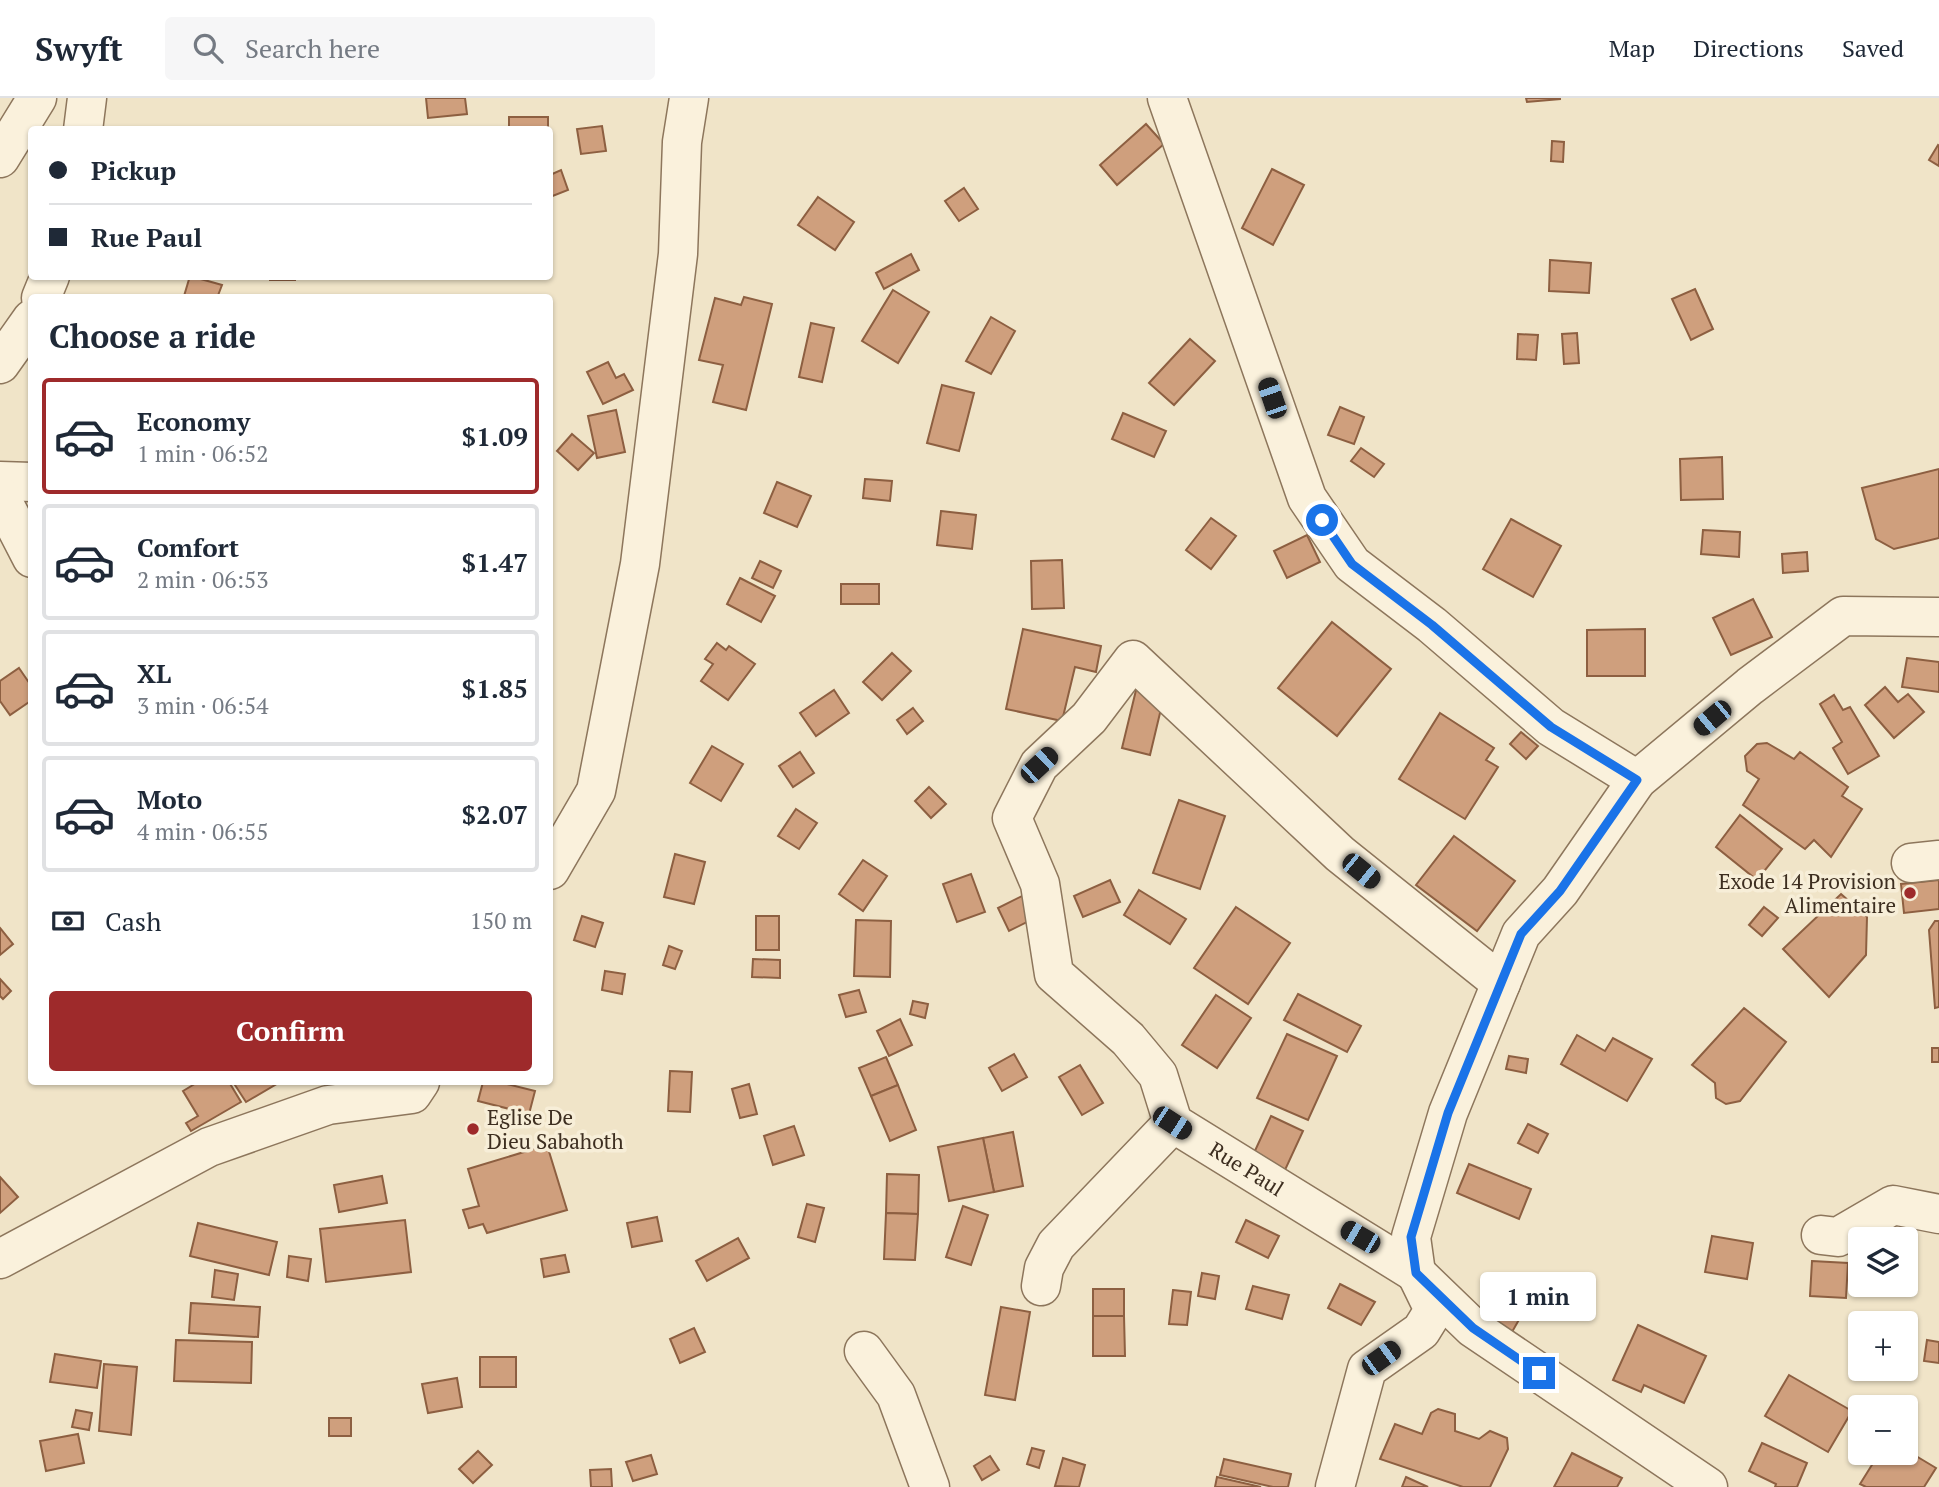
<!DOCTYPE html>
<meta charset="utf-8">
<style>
:root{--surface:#fff;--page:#f6f6f7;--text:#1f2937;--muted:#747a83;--line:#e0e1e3;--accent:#9e2a2b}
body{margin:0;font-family:"PT Serif",serif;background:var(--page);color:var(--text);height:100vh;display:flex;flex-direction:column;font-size:26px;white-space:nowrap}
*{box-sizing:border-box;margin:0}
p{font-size:23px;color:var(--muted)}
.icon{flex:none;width:38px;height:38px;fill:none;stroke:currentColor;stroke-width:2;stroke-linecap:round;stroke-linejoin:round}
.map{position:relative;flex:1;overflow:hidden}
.side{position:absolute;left:28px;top:196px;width:525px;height:791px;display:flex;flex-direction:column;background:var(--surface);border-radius:7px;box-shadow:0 2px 5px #0004}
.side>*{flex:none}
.hud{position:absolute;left:28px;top:28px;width:525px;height:154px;border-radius:7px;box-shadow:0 2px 5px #0004;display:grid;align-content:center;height:154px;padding:0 21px;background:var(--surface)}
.buttons{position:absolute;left:1848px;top:1129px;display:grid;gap:14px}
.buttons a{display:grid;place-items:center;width:70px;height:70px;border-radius:7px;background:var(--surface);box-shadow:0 2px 5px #0004;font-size:35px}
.end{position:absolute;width:32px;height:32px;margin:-16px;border:9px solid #1a73e8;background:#fff;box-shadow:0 0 0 4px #fff}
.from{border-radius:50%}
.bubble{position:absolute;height:49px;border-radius:7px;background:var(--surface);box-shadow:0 2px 5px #0004;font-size:23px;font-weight:800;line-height:49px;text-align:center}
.car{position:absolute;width:21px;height:42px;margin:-21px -10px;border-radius:9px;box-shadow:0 0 5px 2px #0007;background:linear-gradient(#222 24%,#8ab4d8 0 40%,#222 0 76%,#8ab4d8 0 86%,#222 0)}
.hud b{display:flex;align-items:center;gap:24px;height:66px;font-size:26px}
.hud b+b{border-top:2px solid var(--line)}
.hud i{width:18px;height:18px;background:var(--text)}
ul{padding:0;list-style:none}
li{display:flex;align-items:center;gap:21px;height:116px;margin:0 14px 10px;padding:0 7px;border:4px solid var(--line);border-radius:7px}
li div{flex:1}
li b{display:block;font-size:26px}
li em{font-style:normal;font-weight:800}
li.active{border-color:var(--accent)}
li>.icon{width:63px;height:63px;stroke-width:1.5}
h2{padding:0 21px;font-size:32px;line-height:84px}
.pay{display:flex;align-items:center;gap:18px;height:77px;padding:0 21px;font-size:26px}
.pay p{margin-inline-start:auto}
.cta{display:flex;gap:14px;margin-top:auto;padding:14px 21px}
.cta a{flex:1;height:80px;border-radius:7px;background:var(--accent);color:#fff;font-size:28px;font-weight:800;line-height:80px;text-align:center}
header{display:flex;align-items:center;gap:42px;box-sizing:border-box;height:98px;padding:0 35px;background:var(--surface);border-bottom:2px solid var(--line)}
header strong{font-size:33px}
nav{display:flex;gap:38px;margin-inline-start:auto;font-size:24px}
.search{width:490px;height:63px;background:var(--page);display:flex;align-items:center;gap:18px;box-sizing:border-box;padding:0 24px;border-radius:7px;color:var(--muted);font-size:26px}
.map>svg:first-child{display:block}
</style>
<header>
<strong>Swyft</strong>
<div class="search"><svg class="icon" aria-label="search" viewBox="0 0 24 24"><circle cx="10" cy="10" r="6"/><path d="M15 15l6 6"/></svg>Search here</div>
<nav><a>Map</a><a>Directions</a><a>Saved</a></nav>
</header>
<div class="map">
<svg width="1939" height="1389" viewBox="0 0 1939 1389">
<rect width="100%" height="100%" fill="#f0e4c8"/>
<!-- building -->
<g fill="#cf9f7d" stroke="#8d5f41" stroke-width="2">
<polygon points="426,0 465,0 467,16 428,20"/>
<polygon points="1526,0 1560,0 1560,1 1527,4"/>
<rect x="509" y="19" width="39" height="13"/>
<polygon points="1146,26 1164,46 1117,87 1100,67"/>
<polygon points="602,28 606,53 581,56 577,31"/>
<polygon points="1552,43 1564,44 1563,64 1551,63"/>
<polygon points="1938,47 1939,48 1939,68 1929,62"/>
<polygon points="1272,71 1304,87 1273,147 1242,130"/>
<polygon points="561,72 568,92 550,99 550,77"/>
<polygon points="964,90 978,111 959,123 945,103"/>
<polygon points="818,99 854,124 835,152 798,127"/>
<polygon points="911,156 919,172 884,191 876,175"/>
<polygon points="1550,162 1591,165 1589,195 1549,193"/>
<polygon points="190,178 222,187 217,200 184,198"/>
<rect x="270" y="178" width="25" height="4"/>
<polygon points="1695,191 1713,231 1691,242 1672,201"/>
<polygon points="893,192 929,214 898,265 862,243"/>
<polygon points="744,199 772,206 746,312 713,304 723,267 699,262 715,200 741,207"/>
<polygon points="991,219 1015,233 991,276 966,263"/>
<polygon points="811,225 834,230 822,284 799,279"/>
<polygon points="1577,235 1579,265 1564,266 1562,236"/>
<polygon points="1518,236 1538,237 1536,262 1517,261"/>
<polygon points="1190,241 1215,263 1174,307 1149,285"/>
<polygon points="608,264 616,280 624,276 633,292 603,306 587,274"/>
<polygon points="942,287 974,295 959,353 927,345"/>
<polygon points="1340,309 1364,319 1354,346 1328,337"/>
<polygon points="616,312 625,354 597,360 588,318"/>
<polygon points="1123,315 1166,333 1154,359 1112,341"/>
<polygon points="572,336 594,355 578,372 557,353"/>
<polygon points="1361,350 1384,366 1374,379 1351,363"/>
<polygon points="1722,359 1723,401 1681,402 1680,361"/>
<polygon points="1939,371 1939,440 1894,451 1876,441 1862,390"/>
<polygon points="865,381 892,383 890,403 863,400"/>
<polygon points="777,384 811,398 797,429 764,415"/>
<polygon points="941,413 976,417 972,451 937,447"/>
<polygon points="1211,420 1236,438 1211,471 1186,452"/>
<polygon points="1511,421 1561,448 1533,499 1483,471"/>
<polygon points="1703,432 1740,434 1739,459 1701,456"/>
<polygon points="1307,437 1320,464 1287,480 1274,453"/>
<polygon points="1807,454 1808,473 1783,475 1782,456"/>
<polygon points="1062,462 1064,510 1032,511 1031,463"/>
<polygon points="760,463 781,473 773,490 752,480"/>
<polygon points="740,480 775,498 761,524 727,506"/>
<rect x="841" y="486" width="38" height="20"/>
<polygon points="1753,501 1772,539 1731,557 1713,520"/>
<polygon points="1332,524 1391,571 1337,638 1278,590"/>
<polygon points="1023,531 1101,548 1096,574 1075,569 1062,623 1006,611"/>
<polygon points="1645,531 1645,578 1587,578 1587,532"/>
<polygon points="717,545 726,552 729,548 755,566 728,602 701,583 713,566 705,561"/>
<polygon points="892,555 911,573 882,602 863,584"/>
<polygon points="1907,560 1939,564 1939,594 1902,589"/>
<polygon points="19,570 32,589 32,602 10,617 0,603 0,583"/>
<polygon points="1137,588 1165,594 1150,657 1122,650"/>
<polygon points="1885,589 1898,604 1908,596 1924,614 1894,640 1865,607"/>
<polygon points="834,592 849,615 816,638 800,615"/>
<polygon points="1834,597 1843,612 1850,609 1879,658 1848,676 1833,650 1842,644 1820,606"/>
<polygon points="913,610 923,623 907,636 897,622"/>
<polygon points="1440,615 1494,650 1486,662 1498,669 1465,721 1399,681"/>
<polygon points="1521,634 1538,648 1526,661 1510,646"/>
<polygon points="1767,645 1794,661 1800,654 1848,689 1842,698 1862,711 1831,759 1814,742 1805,751 1743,707 1759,681 1747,673 1745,658 1757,646"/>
<polygon points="712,648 743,666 721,703 690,685"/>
<polygon points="800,654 814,675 793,689 779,668"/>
<polygon points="929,689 946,706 931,720 915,703"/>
<polygon points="1179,702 1225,718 1200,791 1153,775"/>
<polygon points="796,711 817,725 799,751 778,738"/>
<polygon points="1740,717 1782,751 1757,782 1716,749"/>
<polygon points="1454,738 1515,783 1477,833 1416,787"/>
<polygon points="675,756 705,764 694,806 664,799"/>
<polygon points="863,762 887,778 863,813 839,796"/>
<polygon points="971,776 985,814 957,824 943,786"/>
<polygon points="1110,782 1120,804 1083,819 1074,798"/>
<polygon points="1939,782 1939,811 1904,815 1901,786"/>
<polygon points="1139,792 1186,821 1170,846 1124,817"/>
<polygon points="1028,795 1039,818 1009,833 998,810"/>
<polygon points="1841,796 1867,819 1866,857 1829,899 1783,851"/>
<polygon points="1236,809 1290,845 1248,906 1194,870"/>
<polygon points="1764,809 1778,820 1762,838 1749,827"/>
<polygon points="582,818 603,825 595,849 574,842"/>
<rect x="756" y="818" width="23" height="34"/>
<polygon points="856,822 891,823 890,879 854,878"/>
<polygon points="1935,823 1939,823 1939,909 1935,910 1929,832"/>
<polygon points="0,830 13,846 0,857"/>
<polygon points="669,848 682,853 675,871 663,867"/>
<polygon points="753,861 780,862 780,880 752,879"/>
<polygon points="605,873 625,876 622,896 602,892"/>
<polygon points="0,881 11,893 3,901 0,898"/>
<polygon points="859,892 866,914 846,919 839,897"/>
<polygon points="1298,896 1361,928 1347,954 1284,922"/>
<polygon points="1216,897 1251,920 1217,970 1182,947"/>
<polygon points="913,903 928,906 925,920 910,916"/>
<polygon points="1744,910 1786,944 1740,1003 1726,1006 1716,1000 1715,985 1692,967"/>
<polygon points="900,921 912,947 889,958 877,933"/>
<polygon points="1287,936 1337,958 1308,1022 1257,1000"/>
<polygon points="1577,937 1605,953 1613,940 1652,961 1627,1003 1561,966"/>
<rect x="1932" y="950" width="7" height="14"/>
<polygon points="1014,956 1027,979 1002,993 989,970"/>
<polygon points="1509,958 1528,961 1526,975 1506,971"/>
<polygon points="886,959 898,987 871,998 859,970"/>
<polygon points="1080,967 1103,1005 1082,1017 1059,979"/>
<polygon points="670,973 692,974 690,1014 668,1013"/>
<polygon points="198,984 229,984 241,1004 191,1033 186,1025 198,1018 183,993"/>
<polygon points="233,984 280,984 246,1004"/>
<polygon points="483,984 499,984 535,993 529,1016 478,1003"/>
<polygon points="749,986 757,1016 740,1020 732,991"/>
<polygon points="898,987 916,1032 890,1043 871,998"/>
<polygon points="1271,1018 1303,1033 1285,1072 1253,1057"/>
<polygon points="1528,1026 1548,1036 1538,1055 1518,1045"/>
<polygon points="794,1028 804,1057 773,1067 764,1038"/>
<polygon points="1013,1034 1023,1088 994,1094 983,1040"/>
<polygon points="983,1040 994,1094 949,1103 938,1049"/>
<polygon points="547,1047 567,1112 487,1135 483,1126 469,1130 463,1112 479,1108 468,1071"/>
<polygon points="1469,1066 1531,1091 1519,1121 1457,1095"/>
<polygon points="887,1076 919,1077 918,1116 886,1115"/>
<polygon points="382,1078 387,1105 339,1114 334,1087"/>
<polygon points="0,1079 18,1099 0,1115"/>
<polygon points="807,1106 824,1110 815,1144 798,1139"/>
<polygon points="963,1108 988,1117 971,1167 946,1159"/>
<polygon points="886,1115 918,1116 915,1162 884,1161"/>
<polygon points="657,1119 662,1143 632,1149 627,1125"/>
<polygon points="405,1122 411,1174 326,1184 320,1131"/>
<polygon points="1246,1122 1279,1138 1268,1160 1236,1144"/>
<polygon points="198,1125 277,1144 269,1177 190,1158"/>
<polygon points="1712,1138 1753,1145 1747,1181 1705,1174"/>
<polygon points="738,1140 749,1160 707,1183 696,1163"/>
<polygon points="565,1157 569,1174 544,1179 541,1161"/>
<polygon points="289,1158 311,1161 308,1183 287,1179"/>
<polygon points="1812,1163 1848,1165 1846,1200 1810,1198"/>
<polygon points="215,1172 238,1176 234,1202 212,1199"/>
<polygon points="1202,1175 1219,1178 1215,1201 1198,1198"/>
<polygon points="1340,1186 1375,1204 1361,1227 1328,1210"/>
<polygon points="1253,1188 1289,1197 1282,1221 1246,1211"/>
<rect x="1093" y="1191" width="31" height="27"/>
<polygon points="1173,1192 1191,1194 1187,1227 1169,1226"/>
<polygon points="1500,1200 1524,1213 1512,1234 1489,1222"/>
<polygon points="191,1205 260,1209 258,1239 189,1235"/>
<polygon points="1001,1209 1030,1214 1015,1302 985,1297"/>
<polygon points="1093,1218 1124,1218 1125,1258 1093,1258"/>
<polygon points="1638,1227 1706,1258 1684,1305 1644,1287 1641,1294 1613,1282"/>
<polygon points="694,1230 705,1254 680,1265 670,1241"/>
<polygon points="176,1242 252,1244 251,1285 174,1283"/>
<polygon points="1927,1242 1939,1244 1939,1265 1924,1263"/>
<polygon points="55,1256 101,1263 97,1290 50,1284"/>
<rect x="480" y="1259" width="36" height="30"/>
<polygon points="104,1266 137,1269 131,1337 99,1333"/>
<polygon points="1789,1277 1852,1313 1828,1354 1765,1318"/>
<polygon points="457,1280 462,1309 428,1315 422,1286"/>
<polygon points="1438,1311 1455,1316 1455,1333 1479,1341 1490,1333 1507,1340 1508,1351 1490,1389 1463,1389 1380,1361 1395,1326 1422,1336 1431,1315"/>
<polygon points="76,1312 92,1315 89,1332 72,1329"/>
<rect x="329" y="1320" width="22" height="18"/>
<polygon points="78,1336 84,1365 46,1373 40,1343"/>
<polygon points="1762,1345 1807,1365 1797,1389 1775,1389 1776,1386 1749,1373"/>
<polygon points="1032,1350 1044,1353 1039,1370 1027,1366"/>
<polygon points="1906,1352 1936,1370 1924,1389 1866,1389 1860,1386 1880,1354 1906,1354"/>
<polygon points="478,1353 492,1367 473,1385 459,1371"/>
<polygon points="1572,1355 1622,1380 1617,1389 1554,1389"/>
<polygon points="651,1357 657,1376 633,1383 626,1364"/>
<polygon points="990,1358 999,1372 982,1382 974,1368"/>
<polygon points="1063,1360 1085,1367 1079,1389 1055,1388"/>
<polygon points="1224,1361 1291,1376 1288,1389 1273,1389 1220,1377"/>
<polygon points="611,1371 612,1389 591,1389 590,1372"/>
<polygon points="1217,1379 1261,1389 1215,1389"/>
<polygon points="1406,1379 1428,1389 1402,1389"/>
</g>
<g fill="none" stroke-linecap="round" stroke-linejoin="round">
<defs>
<g id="minor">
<polyline points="1167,0 1307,400 1352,466 1432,527 1551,629 1637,682"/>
<polyline points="83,32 87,0"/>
<polyline points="0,60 37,0"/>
<polyline points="41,200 50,178"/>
<polyline points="0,266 32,221"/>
<polyline points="0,383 32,384"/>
<polyline points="0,398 32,460"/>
<polyline points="1911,765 1939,762"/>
<polyline points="550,772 596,693 640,466 678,156 682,44 689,0"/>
<path id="s1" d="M1501 885 1340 756 1133 562 1089 620 1039 667 1012 720 1040 786 1054 876 1128 941 1158 977 1173 1025 1416 1175 1473 1230 1708 1389"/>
<polyline points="1821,1137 1838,1139 1893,1107 1939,1116"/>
<polyline points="0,1161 209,1049 328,1007 412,996 420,984"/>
<polyline points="1041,1188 1044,1170 1056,1147 1173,1025"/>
<polyline points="864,1253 896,1297 930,1389"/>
<polyline points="1335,1389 1367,1271 1421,1233 1434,1212 1416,1175 1411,1139 1448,1015 1521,836 1560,793 1637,682 1750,588 1843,518 1939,519"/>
</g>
</defs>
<!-- minor casing -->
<use href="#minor" stroke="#8d765c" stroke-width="41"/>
<!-- minor -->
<use href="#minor" stroke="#faf1dc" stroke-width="38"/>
</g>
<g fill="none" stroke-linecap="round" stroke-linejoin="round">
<!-- route -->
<polyline stroke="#1a73e8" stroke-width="9" points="1322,422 1352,466 1432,527 1551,629 1637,682 1560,793 1521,836 1448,1015 1411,1139 1416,1175 1473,1230 1539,1275"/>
</g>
<!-- markers -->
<g fill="#9e2a2b" stroke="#f7eed8" stroke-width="2.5">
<circle cx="1910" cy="795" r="7"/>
<circle cx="473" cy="1031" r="7"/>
</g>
<g text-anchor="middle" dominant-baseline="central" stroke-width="7" stroke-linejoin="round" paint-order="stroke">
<!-- poi labels -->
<g font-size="21" fill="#3d2e20" stroke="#f7eed8" text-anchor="end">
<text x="1896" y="783">Exode 14 Provision<tspan x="1896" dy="24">Alimentaire</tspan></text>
<text x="487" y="1019" text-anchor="start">Eglise De<tspan x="487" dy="24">Dieu Sabahoth</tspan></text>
</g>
<!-- street labels -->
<g font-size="21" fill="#3d2e20" stroke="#f7eed8">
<text stroke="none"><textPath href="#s1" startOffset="1136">Rue Paul</textPath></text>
</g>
</g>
</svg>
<div class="buttons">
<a><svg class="icon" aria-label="layers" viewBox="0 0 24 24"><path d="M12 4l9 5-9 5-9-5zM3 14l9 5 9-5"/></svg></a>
<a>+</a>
<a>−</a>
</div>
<i class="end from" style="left:1322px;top:422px"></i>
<i class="end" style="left:1539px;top:1275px"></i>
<div class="bubble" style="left:1480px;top:1174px;width:116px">1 min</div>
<i class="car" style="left:1272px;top:300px;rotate:341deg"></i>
<i class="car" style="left:1712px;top:620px;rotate:230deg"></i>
<i class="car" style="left:1039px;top:667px;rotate:47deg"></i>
<i class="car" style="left:1361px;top:773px;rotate:129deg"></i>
<i class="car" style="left:1172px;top:1025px;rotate:123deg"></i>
<i class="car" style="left:1360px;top:1139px;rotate:300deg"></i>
<i class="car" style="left:1381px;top:1260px;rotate:54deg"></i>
<div class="hud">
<b><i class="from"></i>Pickup</b>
<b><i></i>Rue Paul</b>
</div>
<section class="side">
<h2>Choose a ride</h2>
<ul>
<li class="active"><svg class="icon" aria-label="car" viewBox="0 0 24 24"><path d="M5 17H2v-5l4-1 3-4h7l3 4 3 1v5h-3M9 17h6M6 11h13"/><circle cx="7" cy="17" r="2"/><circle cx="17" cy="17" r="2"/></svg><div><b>Economy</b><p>1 min · 06:52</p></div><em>$1.09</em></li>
<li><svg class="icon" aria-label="car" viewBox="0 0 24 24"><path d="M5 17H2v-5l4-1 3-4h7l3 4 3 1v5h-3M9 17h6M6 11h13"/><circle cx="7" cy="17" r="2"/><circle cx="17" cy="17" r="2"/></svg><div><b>Comfort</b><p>2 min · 06:53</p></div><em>$1.47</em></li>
<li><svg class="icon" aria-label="car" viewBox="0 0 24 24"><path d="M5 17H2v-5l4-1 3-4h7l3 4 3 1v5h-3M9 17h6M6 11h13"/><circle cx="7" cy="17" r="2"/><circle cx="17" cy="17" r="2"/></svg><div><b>XL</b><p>3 min · 06:54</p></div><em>$1.85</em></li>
<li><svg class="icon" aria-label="car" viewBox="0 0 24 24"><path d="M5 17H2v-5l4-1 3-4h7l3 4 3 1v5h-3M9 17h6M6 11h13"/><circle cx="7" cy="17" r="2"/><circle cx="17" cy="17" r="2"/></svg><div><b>Moto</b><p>4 min · 06:55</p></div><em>$2.07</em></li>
</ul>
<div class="pay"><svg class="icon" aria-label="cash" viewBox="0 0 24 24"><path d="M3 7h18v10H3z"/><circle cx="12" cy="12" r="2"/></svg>Cash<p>150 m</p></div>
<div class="cta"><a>Confirm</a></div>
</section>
</div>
